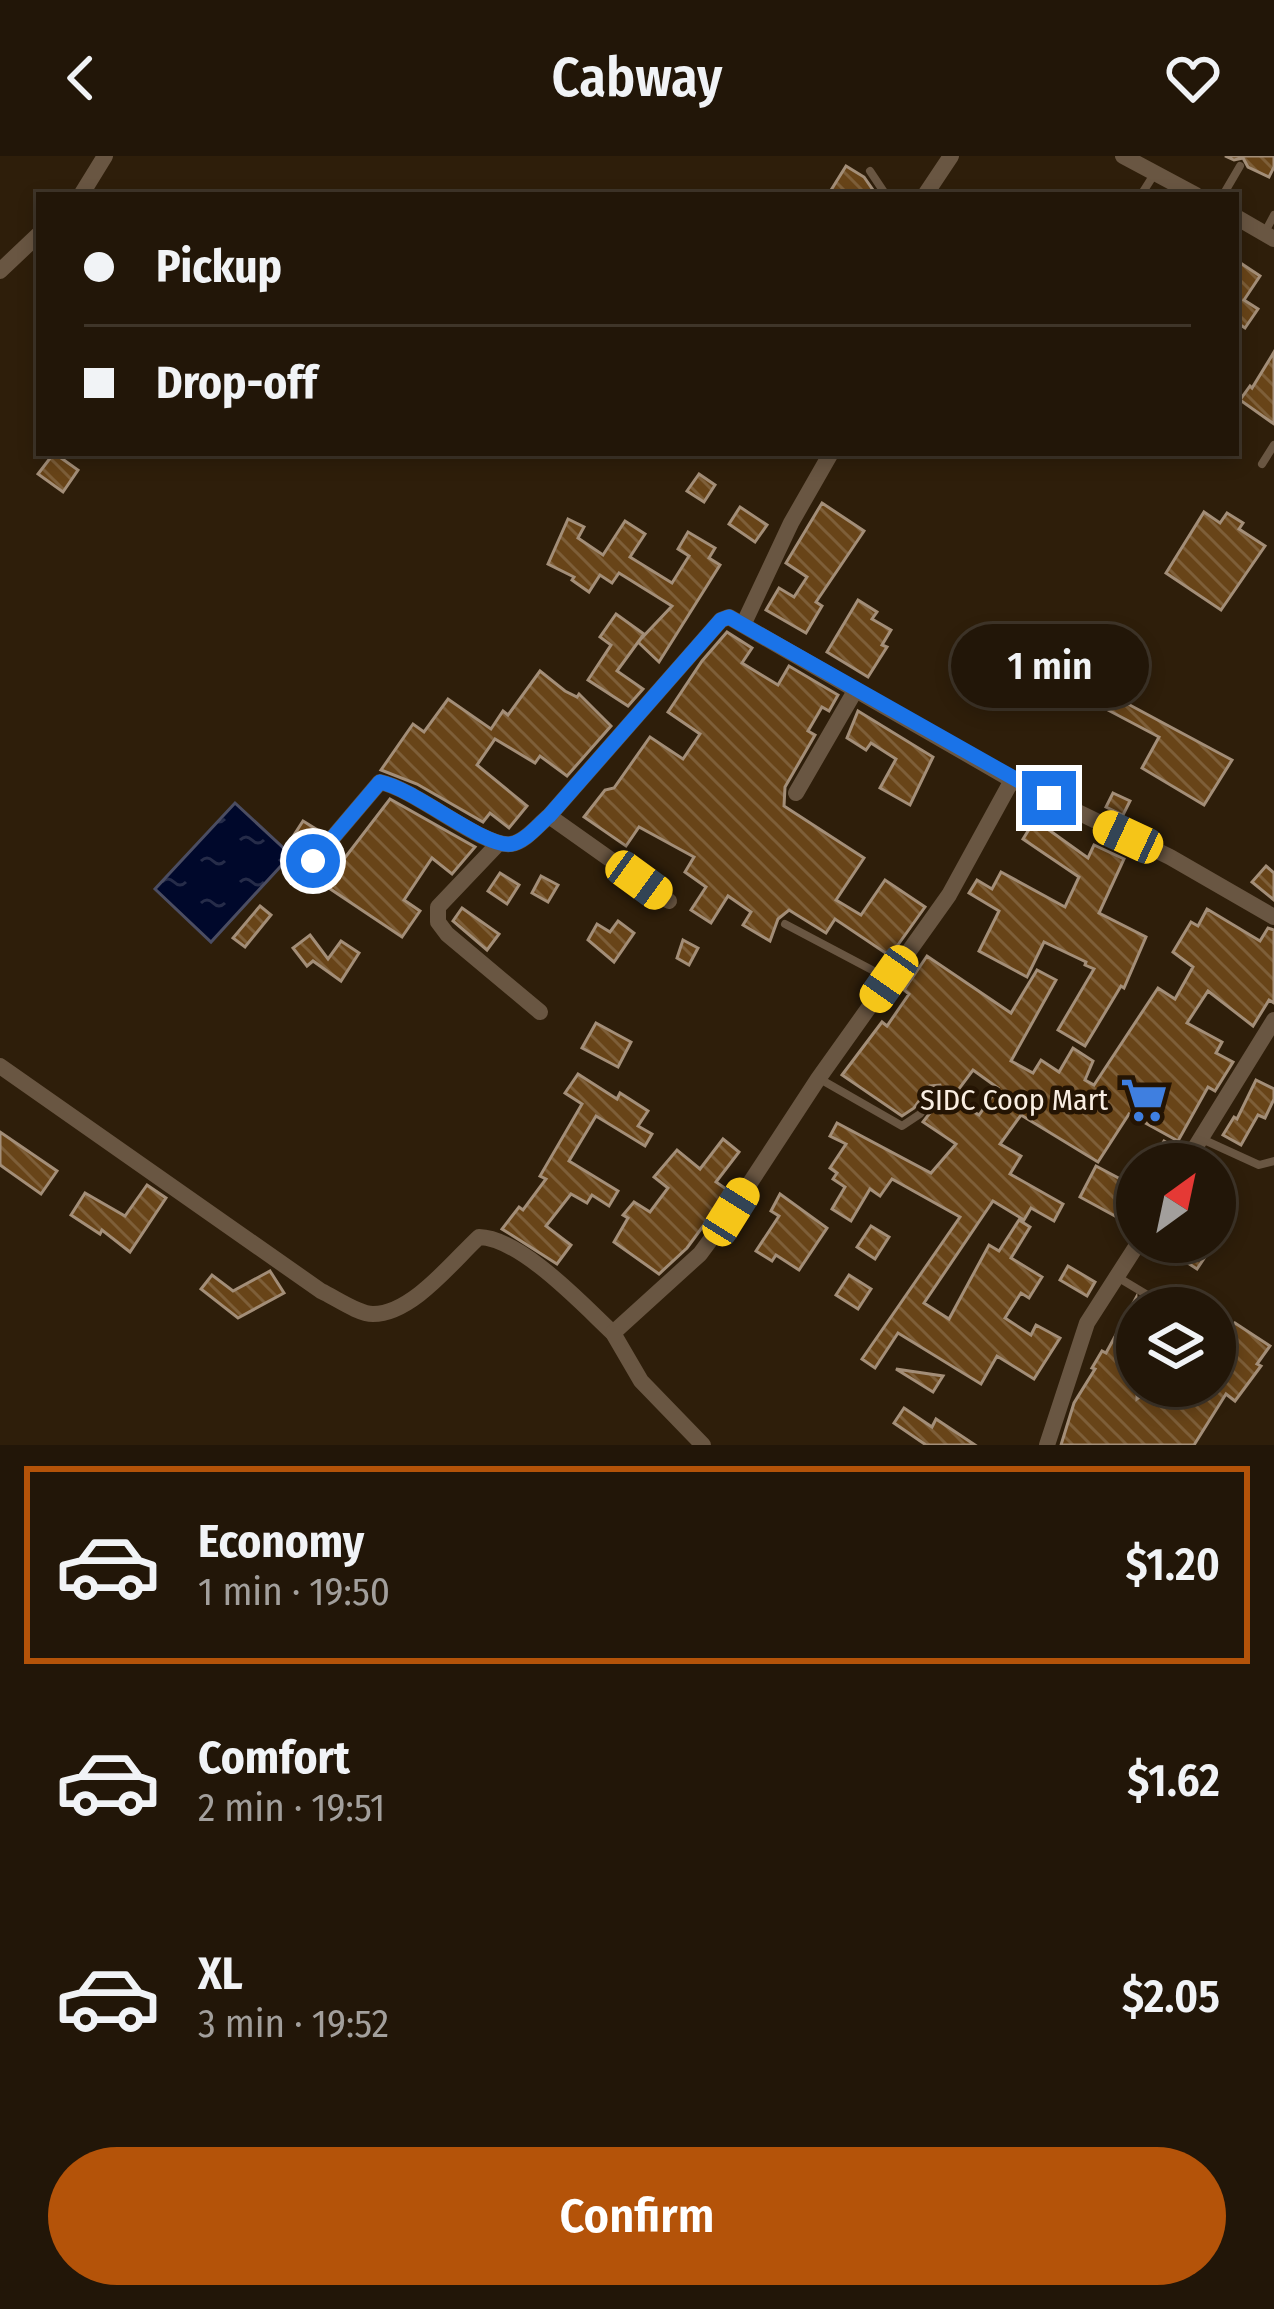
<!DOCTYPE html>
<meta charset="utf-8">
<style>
:root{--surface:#221608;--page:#2a1f12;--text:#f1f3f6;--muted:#a29f9c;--line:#3f3529;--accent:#b45309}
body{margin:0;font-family:"Fira Sans Condensed",sans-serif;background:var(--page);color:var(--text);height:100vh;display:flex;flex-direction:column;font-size:45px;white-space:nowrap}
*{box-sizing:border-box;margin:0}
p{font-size:39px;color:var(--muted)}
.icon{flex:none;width:66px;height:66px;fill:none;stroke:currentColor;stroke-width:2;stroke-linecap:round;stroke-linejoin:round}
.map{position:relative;height:1289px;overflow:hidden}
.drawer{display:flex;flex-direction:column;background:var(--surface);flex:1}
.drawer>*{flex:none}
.top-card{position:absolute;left:36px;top:36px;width:1203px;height:264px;border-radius:0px;box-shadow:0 6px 18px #0003,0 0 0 3px var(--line);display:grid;align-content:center;height:264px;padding:0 48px;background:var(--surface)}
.needle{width:78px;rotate:33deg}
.controls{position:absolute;left:1116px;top:987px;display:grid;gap:24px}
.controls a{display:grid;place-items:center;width:120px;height:120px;border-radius:50%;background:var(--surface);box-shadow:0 6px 18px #0003,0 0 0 3px var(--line);font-size:60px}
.end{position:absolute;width:54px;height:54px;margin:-27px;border:15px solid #1a73e8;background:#fff;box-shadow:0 0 0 6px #fff}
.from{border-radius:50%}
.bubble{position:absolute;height:84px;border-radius:42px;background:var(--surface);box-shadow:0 6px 18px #0003,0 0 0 3px var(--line);font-size:39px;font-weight:600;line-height:84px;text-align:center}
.car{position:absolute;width:36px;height:72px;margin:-36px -18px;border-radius:15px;box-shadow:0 0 9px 3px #0007;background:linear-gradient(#f5c518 24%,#345 0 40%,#f5c518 0 76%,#345 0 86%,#f5c518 0)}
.top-card b{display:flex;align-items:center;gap:42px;height:114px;font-size:45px}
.top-card b+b{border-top:3px solid var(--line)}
.top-card i{width:30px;height:30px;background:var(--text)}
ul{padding:21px 0 0;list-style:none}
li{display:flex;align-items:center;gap:36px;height:198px;margin:0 24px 18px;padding:0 24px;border:6px solid transparent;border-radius:0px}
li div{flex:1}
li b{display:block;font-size:45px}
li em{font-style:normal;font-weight:600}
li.current{border-color:var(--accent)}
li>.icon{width:108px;height:108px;stroke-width:1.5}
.cta{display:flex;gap:24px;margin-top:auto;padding:24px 48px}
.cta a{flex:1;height:138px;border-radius:72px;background:var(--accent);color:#fff;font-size:48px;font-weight:600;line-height:138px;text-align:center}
header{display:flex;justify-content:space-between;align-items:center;height:156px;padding:0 48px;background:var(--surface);font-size:54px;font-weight:600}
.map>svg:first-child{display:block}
</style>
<header><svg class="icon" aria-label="back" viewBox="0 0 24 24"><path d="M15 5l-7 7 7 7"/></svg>Cabway<svg class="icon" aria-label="heart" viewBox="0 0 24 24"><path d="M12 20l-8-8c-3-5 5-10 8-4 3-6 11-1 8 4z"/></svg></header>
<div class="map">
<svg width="1274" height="1289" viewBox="0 0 1274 1289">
<defs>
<pattern id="water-ripples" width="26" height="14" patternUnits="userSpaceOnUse" patternTransform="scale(3)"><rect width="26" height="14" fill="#00082b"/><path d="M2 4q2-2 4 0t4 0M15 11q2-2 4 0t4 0" fill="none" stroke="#262c49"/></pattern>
<pattern id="building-back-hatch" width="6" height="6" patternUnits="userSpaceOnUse" patternTransform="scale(3)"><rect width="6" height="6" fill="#684418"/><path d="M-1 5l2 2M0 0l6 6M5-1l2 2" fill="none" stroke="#7e5f39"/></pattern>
</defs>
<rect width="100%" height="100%" fill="#2e1e0a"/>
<!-- water -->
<polygon fill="url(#water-ripples)" stroke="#4b4d62" stroke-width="3" points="235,647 291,699 211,786 155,733"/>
<!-- building -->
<g fill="url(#building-back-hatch)" stroke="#a38e78" stroke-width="3" fill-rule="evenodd">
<polygon points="1225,0 1274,0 1274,11 1269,21 1248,11 1243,2 1234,4"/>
<polygon points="846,10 864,21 873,34 869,39 828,39"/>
<polygon points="1236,104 1260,120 1244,144 1258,153 1245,172 1236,166"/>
<polygon points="1274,196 1274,268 1240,244 1250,230 1252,232"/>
<polygon points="54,297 78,314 63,336 38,318"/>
<polygon points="699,318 715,329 704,346 687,335"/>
<polygon points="822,347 864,375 816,446 822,450 806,477 766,454 779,432 794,441 807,421 786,407"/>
<polygon points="740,351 767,369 755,386 729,368"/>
<polygon points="1204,356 1220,367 1227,357 1243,367 1239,373 1265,390 1221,454 1166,417"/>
<polygon points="568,363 584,371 578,382 603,399 625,365 645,378 630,401 672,427 689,400 678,393 688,376 715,392 709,402 720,409 659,506 638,486 672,450 619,417 612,427 600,419 589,436 572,424 574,421 548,408"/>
<polygon points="858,444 877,456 872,463 891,474 882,489 887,491 868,521 827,496"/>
<polygon points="616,458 644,478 617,515 643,533 628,550 588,524 611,489 600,481"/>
<polygon points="727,476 752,492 742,507 778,529 789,510 838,539 829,555 822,551 808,575 815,579 785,631 784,650 864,702 836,744 861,759 885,724 925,751 890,800 835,763 826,777 789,754 778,763 770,785 743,769 751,756 728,740 711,767 691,754 706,731 685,716 694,701 639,671 626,690 584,661 605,634 614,632 650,581 683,603 700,578 668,556 702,505"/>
<polygon points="540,515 565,535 577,541 579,538 611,570 567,620 540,600 535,607 495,583 477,609 527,650 509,672 490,657 483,666 417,628 381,614 413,568 424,576 448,543 491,573 503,555 508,559"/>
<polygon points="1113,540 1232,604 1204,649 1142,612 1159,581 1106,553"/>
<polygon points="858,555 933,601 910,649 880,632 896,603 871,587 866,594 847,582"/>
<polygon points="1113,637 1130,645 1123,659 1106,651"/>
<polygon points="390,643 475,691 452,718 432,702 404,744 420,755 402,781 317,724 336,698 344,703"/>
<polygon points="1035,664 1088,702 1094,689 1124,703 1099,757 1146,781 1124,832 1121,830 1085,890 1058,874 1094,813 1085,809 1086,806 1044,786 1027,821 979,795 999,755 969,737 977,724 992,733 1001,716 1065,751 1079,721 1023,683"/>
<polygon points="303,665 321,676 307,692 292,682"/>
<polygon points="1266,710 1274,717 1274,744 1252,726"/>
<polygon points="500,717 519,729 507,748 488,735"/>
<polygon points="541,720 558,729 548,746 532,737"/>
<polygon points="260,750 271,759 245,791 233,782"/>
<polygon points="462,752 499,778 487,794 453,765"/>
<path d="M1207 753 1260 785 1268 772 1274 774V847L1269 844 1253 870 1208 835 1187 867 1222 886 1216 897 1233 906 1215 935 1208 931 1178 985 1129 958 1098 1006 1021 959 1000 988 1021 1000 1010 1018 1063 1048 1054 1065 1031 1052 1024 1064 993 1045 924 1147 949 1163 989 1089 999 1095 1019 1064 1030 1071 1011 1102 1042 1121 1029 1142 1021 1137 1005 1162 1031 1179 1036 1169 1060 1182 1034 1223 997 1200 981 1228 898 1177 875 1212 862 1203 960 1061 892 1023 880 1040 870 1033 851 1065 832 1053 845 1031 833 1023 837 1017 830 1012 846 988 830 980 837 967 931 1017 956 988 923 966 943 940 940 929 930 930 914 952 902 960 842 919 882 866 887 870 909 838 904 834 927 800 1011 857 1037 814 1056 824 1011 905 1033 917 1041 904 1059 916 1073 892 1093 905 1085 924 1094 929 1158 832 1175 843 1193 811 1173 796 1191 766 1198 770ZM973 914 998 932 979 959 952 942Z"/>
<polygon points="618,765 634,777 614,806 588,784 597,768 610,776"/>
<polygon points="310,779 328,803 341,785 359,797 341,825 313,805 307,810 293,792"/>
<polygon points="683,784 698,792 689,809 677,802"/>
<polygon points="596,867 631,886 618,911 582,892"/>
<polygon points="578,918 617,943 620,937 648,955 638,970 652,978 645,990 596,960 569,1005 618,1035 609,1050 592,1039 587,1047 571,1038 546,1070 571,1089 557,1108 502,1073 519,1051 523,1054 546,1023 540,1020 582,948 565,937"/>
<polygon points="1256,924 1274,933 1274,943 1265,962 1258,959 1241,989 1223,979 1234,961 1237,963"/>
<polygon points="0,976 57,1015 41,1038 0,1009"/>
<polygon points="723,983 739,996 716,1026 729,1035 687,1092 659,1118 614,1086 628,1062 623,1059 634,1046 650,1056 668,1032 654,1021 677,994 700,1013"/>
<polygon points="1164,985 1179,994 1172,1008 1150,1008"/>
<polygon points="1096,1010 1137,1032 1137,1072 1080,1041"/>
<polygon points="147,1029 166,1042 130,1096 102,1074 100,1078 71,1059 85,1037 125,1060"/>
<polygon points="780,1038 827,1072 799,1114 776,1099 772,1105 756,1095 779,1060 771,1055"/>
<polygon points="871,1070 889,1081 875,1103 857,1091"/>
<polygon points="1182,1086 1215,1086 1197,1113 1174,1098"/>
<polygon points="1068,1110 1095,1126 1087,1140 1060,1124"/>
<polygon points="270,1115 284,1137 238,1162 201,1133 212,1119 233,1135"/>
<polygon points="849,1119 871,1133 858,1153 836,1139"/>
<polygon points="1136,1142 1137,1190 1129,1205 1137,1210 1137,1243 1156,1230 1215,1230 1215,1197 1235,1167 1270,1190 1257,1208 1261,1210 1235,1245 1226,1238 1194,1289 1061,1289 1074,1247 1095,1213 1092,1212 1102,1195 1106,1197"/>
<polygon points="896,1213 943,1220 933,1236"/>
<polygon points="904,1252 932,1271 936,1263 975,1289 926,1289 894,1267"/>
</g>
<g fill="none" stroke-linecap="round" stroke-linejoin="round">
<!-- service -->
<g stroke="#695642" stroke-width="8">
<polyline points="870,15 886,39"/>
<polyline points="1141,39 1153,20"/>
<polyline points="1223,39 1240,10"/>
<polyline points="1265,76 1274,59"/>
<polyline points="1262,308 1274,289"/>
<polyline points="785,768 889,823"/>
<polyline points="820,923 902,970 920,958 936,936"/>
<polyline points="1202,983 1259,1009 1274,1005"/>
<polyline points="1119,1122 1169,1152"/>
</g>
<!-- minor -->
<g stroke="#695642" stroke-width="16">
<polyline points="1123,0 1196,39"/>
<polyline points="81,39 105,0"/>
<polyline points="925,39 951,0"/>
<polyline points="1236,61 1274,83"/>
<polyline points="0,115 39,78"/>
<polyline points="744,467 791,367 831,297"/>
<polyline points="796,637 855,535"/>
<polyline points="549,660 669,745"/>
<polyline points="498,688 438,751 438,766 447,778 540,856"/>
<path d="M313 705 380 626C415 633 485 693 511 688 525 686 538 669 549 660L721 464 729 461 1012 624 1170 701 1274 761"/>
<path d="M0 910 321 1135C336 1142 358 1158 373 1158 412 1158 452 1106 479 1081 521 1082 583 1149 613 1177"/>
<polyline points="1185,1008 1274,864"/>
<polyline points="703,1289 641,1225 613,1177 700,1098 731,1056 818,923 949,739 1012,624"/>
<polyline points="1047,1289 1087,1167 1139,1086"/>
</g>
</g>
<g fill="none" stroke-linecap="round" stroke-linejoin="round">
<!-- route -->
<path stroke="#1a73e8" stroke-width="15" d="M313 705 380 626C415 633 485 692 511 688 525 686 538 669 549 660L721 464 729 461 1049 642"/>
</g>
<!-- icons -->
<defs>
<symbol id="supermarket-bare" viewBox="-9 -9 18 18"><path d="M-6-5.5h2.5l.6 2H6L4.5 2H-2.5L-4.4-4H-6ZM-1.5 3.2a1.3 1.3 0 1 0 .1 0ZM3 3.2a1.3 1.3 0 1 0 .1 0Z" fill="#3f7fe0" stroke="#241403" stroke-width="2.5" paint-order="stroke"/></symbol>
</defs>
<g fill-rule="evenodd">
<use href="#supermarket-bare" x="1111" y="911" width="66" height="66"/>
</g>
<g text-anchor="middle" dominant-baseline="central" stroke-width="9" stroke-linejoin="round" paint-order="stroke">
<!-- poi labels -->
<g font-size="30" fill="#f9eee2" stroke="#241403" text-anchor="end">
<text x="1108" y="944">SIDC Coop Mart</text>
</g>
</g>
</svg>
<div class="controls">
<a><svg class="needle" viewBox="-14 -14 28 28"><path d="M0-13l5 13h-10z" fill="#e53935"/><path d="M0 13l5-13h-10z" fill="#a29f9c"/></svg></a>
<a><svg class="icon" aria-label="layers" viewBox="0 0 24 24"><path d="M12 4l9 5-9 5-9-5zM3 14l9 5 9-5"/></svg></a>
</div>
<i class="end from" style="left:313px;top:705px"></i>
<i class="end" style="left:1049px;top:642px"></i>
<div class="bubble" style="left:951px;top:468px;width:198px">1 min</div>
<i class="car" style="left:1128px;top:681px;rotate:295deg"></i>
<i class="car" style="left:639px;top:724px;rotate:126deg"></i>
<i class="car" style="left:889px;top:823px;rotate:215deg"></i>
<i class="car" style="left:731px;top:1056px;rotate:32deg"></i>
<div class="top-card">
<b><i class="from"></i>Pickup</b>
<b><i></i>Drop-off</b>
</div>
</div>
<section class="drawer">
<ul>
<li class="current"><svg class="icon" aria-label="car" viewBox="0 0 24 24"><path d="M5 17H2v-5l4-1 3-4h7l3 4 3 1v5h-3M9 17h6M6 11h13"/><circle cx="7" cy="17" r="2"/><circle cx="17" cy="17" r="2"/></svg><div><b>Economy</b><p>1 min · 19:50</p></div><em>$1.20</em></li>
<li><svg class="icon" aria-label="car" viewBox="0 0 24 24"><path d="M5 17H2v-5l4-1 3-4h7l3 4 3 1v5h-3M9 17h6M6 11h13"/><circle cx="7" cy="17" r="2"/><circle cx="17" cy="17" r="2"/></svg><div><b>Comfort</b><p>2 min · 19:51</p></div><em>$1.62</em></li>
<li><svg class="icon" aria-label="car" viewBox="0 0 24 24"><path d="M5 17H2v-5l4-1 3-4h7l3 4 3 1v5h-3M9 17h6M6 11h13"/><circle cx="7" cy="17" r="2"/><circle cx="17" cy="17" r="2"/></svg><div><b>XL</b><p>3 min · 19:52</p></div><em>$2.05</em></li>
</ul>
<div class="cta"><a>Confirm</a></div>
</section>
